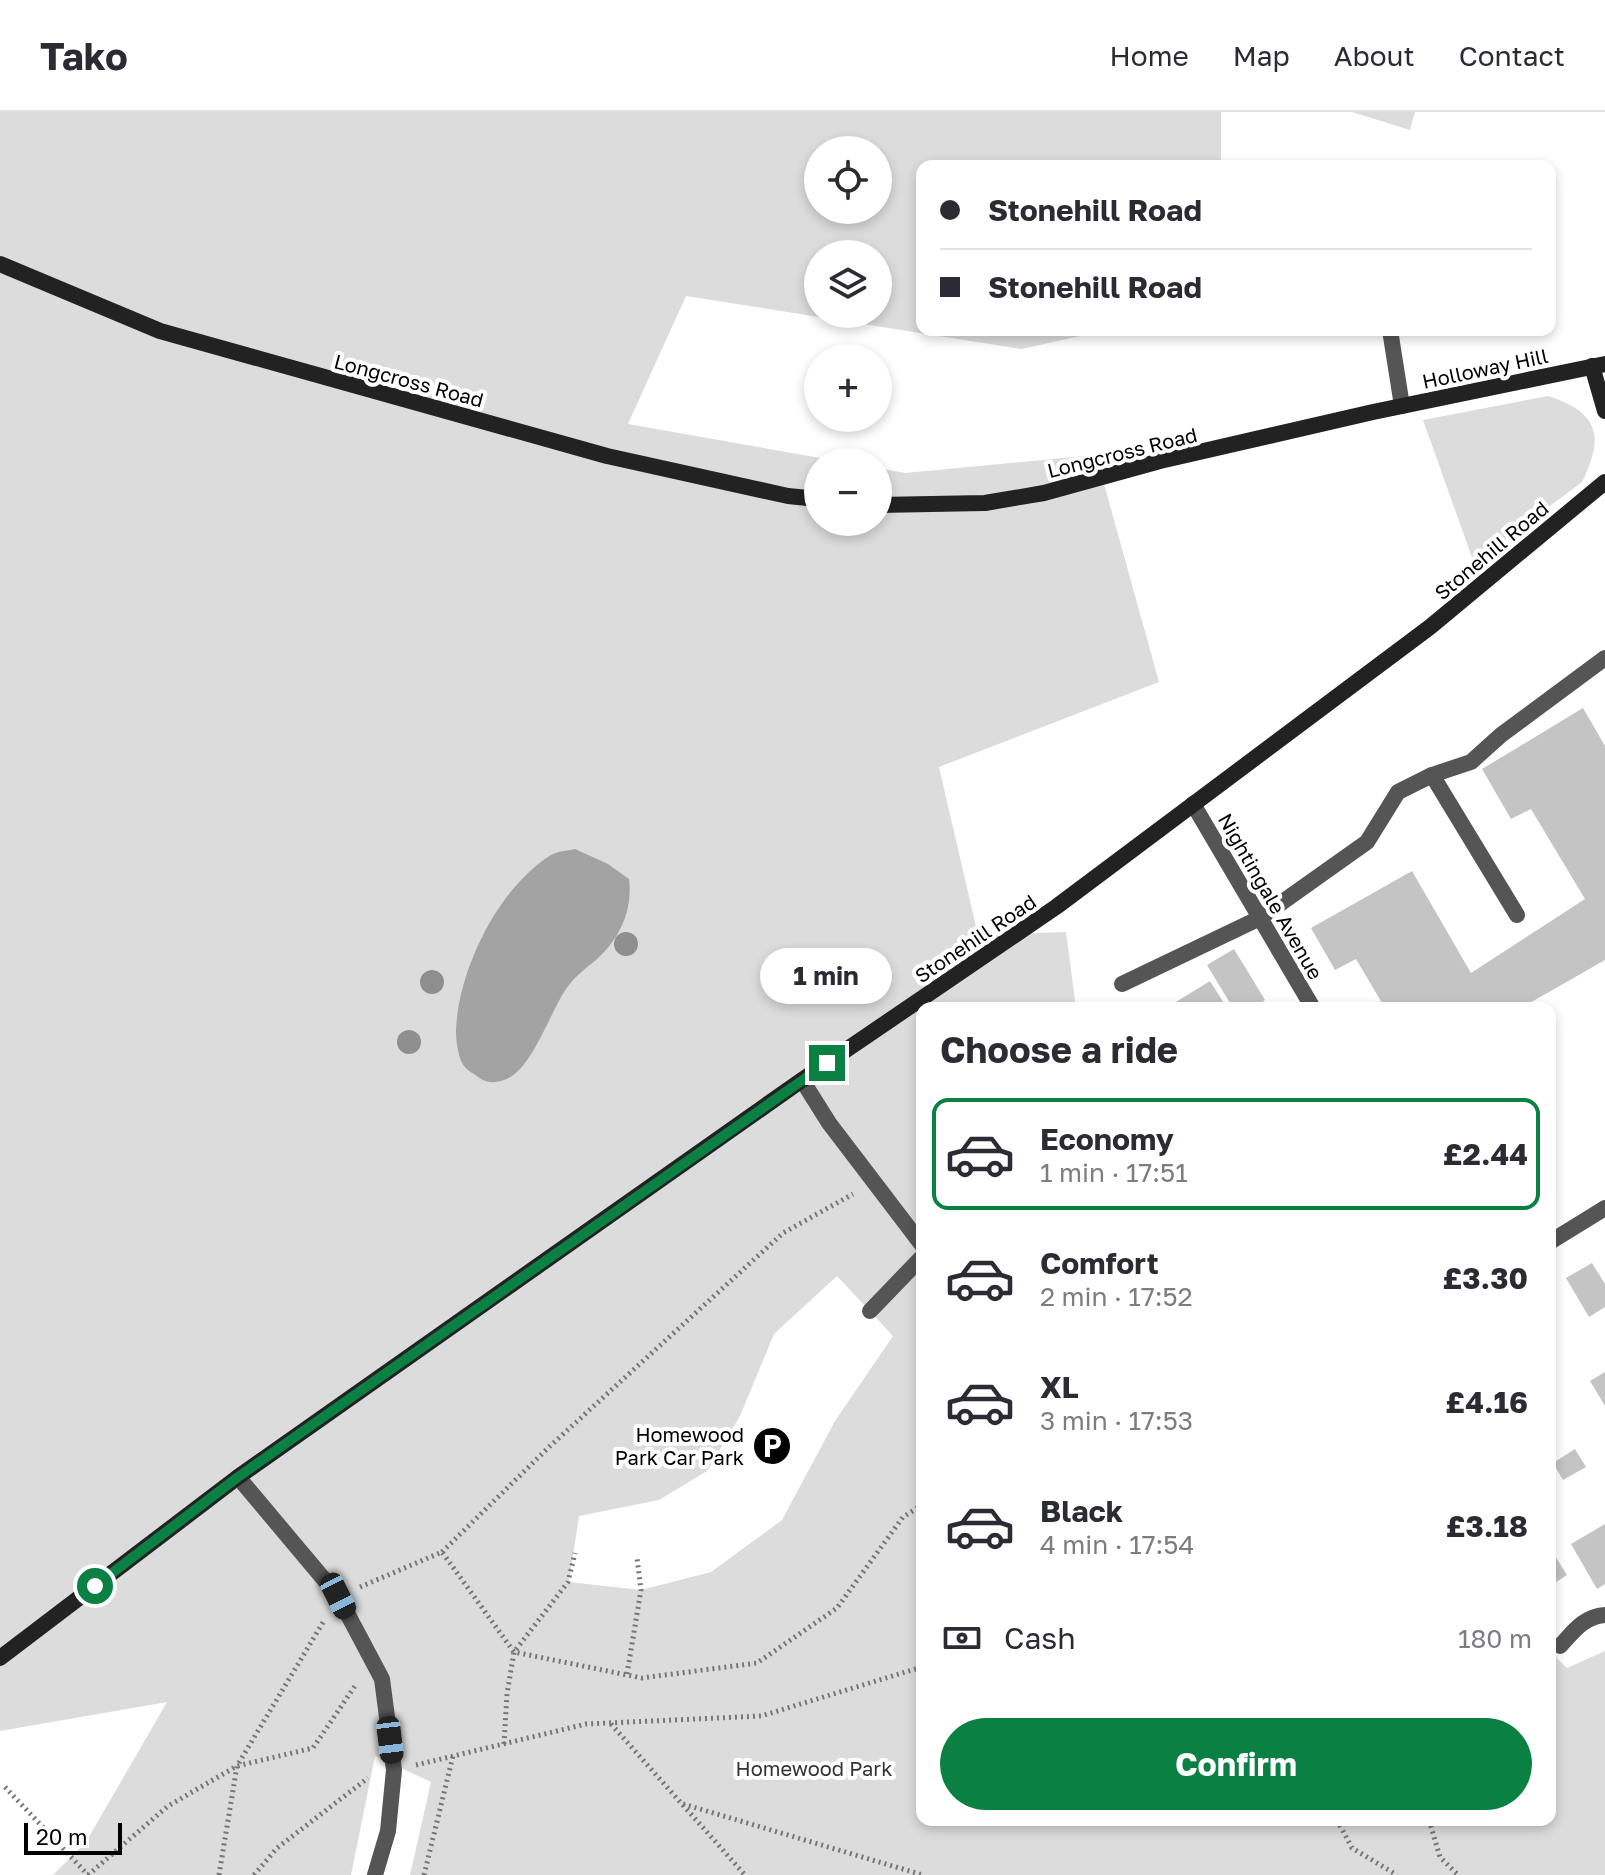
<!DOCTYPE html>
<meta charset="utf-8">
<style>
:root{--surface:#fff;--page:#f2f2f3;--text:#2b2b33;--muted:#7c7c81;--line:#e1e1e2;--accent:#0b8043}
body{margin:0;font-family:"Golos Text",sans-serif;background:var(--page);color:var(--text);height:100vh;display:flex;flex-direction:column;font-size:30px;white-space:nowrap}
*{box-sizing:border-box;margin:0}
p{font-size:26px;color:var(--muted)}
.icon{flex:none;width:44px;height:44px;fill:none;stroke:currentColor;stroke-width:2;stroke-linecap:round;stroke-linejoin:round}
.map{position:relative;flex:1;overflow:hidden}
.panel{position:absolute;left:916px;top:890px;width:640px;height:824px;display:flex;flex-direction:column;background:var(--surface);border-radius:16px;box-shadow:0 4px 12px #0003}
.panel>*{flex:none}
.guide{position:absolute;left:916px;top:48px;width:640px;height:176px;border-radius:16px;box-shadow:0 4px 12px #0003;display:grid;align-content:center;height:176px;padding:0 24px;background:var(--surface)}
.fabs{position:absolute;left:804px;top:24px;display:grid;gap:16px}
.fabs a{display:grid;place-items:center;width:88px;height:88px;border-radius:50%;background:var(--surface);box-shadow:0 4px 12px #0003;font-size:40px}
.scale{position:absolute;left:24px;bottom:20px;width:98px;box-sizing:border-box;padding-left:8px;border:4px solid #000;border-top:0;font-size:22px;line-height:28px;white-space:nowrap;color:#000;-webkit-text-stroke:6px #fff;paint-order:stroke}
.end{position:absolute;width:36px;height:36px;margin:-18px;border:10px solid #0b8043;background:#fff;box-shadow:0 0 0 4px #fff}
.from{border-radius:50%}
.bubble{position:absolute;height:56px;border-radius:28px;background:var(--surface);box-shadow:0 4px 12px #0003;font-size:26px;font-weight:700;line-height:56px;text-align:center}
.car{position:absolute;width:24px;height:48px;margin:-24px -12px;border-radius:10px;box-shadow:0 0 6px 2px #0007;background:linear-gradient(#222 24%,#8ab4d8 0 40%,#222 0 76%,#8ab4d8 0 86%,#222 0)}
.guide b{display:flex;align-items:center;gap:28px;height:76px;font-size:30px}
.guide b+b{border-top:2px solid var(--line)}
.guide i{width:20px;height:20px;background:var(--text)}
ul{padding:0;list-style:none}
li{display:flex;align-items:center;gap:24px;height:112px;margin:0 16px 12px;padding:0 8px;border:4px solid transparent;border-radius:16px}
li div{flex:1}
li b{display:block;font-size:30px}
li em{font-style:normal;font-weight:700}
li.current{border-color:var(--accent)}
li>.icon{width:72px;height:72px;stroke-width:1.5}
h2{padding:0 24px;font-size:36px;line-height:96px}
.pay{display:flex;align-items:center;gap:20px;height:88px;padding:0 24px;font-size:30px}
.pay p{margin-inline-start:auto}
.primary-button{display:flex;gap:16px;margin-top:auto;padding:16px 24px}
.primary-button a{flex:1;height:92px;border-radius:48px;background:var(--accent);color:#fff;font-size:32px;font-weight:700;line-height:92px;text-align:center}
header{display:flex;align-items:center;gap:48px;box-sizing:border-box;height:112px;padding:0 40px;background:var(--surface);border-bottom:2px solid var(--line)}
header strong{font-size:38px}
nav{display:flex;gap:44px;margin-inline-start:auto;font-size:28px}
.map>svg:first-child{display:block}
</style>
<header>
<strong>Tako</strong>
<nav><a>Home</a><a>Map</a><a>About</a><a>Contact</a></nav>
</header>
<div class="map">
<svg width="1605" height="1763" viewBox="0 0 1605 1763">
<rect width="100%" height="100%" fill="#fff"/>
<!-- green -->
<g fill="#dcdcdc" fill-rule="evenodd">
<path d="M0 0H1221V54H922V218H1108L1021 237 686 184 628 312 843 350H818V410H878V356L905 361 1096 343 1159 570 939 655 978 823 1066 820 1076 896H922V1708H1550V1540L1567 1556 1605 1539V1763H410L431 1670 375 1644 351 1763H53L86 1730 167 1590 0 1619ZM818 38H878V98H818ZM818 142H878V202H818ZM837 1164 893 1224 835 1309 782 1408 711 1460 641 1478 569 1470 579 1404 659 1388 707 1359 740 1304 774 1222Z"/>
<polygon points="1352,0 1415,0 1410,18"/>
<path d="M1548 284C1598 300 1605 324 1582 370L1474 451 1423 308Z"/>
</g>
<!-- water -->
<path fill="#a3a3a3" d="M575 737 608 752 629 767C633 797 620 827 597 847 585 857 575 864 566 877 550 901 535 948 512 964 502 971 488 973 478 965 474 962 467 958 464 954 458 946 456 929 456 919 458 858 498 776 551 743 558 739 567 739 575 737Z"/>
<!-- building -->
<g fill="#c4c4c4">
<polygon points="1583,596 1605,634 1605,848 1521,896 1385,896 1356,847 1335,858 1311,816 1412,759 1471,861 1585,787 1531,697 1511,707 1482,657"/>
<polygon points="1234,837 1265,888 1252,896 1245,896 1242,891 1233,896 1207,853"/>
<polygon points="1210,869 1227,896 1166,896"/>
<polygon points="1592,1151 1605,1172 1605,1195 1589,1205 1566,1166"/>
<polygon points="1605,1260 1605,1294 1590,1269"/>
<polygon points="1575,1337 1586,1355 1563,1368 1553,1351"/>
<polygon points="1605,1412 1605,1472 1597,1477 1571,1432"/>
<polygon points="1550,1436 1567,1463 1550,1474"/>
</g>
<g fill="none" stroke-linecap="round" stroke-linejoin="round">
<!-- path -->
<g stroke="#777" stroke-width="5" stroke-dasharray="2 4" stroke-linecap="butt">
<polyline points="442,1440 549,1335 783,1121 853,1082"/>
<polyline points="360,1475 442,1440 514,1540 642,1566 757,1551 837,1496 903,1405 922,1393"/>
<polyline points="627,1562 641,1478 637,1446"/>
<polyline points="611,1612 745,1763"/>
<polyline points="504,1632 507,1582 514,1540 568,1470 575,1441"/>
<polyline points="416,1653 586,1612 761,1604 922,1555"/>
<polyline points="5,1675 88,1763"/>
<polyline points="683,1692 923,1763"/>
<polyline points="1337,1708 1352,1736 1397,1763"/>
<polyline points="1429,1708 1440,1745 1458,1763"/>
<polyline points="88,1763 168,1694 237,1654 313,1636 357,1571"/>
<polyline points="219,1763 237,1654 325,1507"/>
<polyline points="254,1763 277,1736 368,1666"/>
<polyline points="424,1763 453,1644"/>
</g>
<!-- lane -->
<g stroke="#555" stroke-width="16">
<polyline points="1390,218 1402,294"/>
<polyline points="1432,663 1517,803"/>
<polyline points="1260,806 1367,730 1398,680 1432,663 1471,650 1501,623 1605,546"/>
<polyline points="802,968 829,1011 922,1133"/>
<polyline points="870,1199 922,1145"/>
</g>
<!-- street -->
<g stroke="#555" stroke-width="16">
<polyline points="1193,692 1313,896"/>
<polyline points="1122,872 1260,806"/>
<polyline points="1550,1130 1605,1096"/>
<polyline points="238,1365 338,1484 382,1567 394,1658 388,1719 375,1763"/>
<path d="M1560 1534C1574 1519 1583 1505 1605 1503"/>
</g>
<!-- secondary -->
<g stroke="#222" stroke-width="16">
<polyline points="0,152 160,219 607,344 788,384 818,387"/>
<polyline points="1592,254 1605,299"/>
<polyline points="878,393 985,391 1044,381 1160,349 1373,300 1605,252"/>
<polyline points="0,1546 238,1365 802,968 1056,795 1430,515 1605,370"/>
</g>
</g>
<!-- trees -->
<g fill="#8f8f8f">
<circle cx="626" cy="832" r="12"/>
<circle cx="432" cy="870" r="12"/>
<circle cx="409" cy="930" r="12"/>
</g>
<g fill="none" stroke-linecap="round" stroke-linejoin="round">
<!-- route -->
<polyline stroke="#0b8043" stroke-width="10" points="95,1474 238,1365 827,951"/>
</g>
<!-- icons -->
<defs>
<symbol id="parking-disc" viewBox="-11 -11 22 22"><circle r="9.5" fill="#000" stroke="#fff"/><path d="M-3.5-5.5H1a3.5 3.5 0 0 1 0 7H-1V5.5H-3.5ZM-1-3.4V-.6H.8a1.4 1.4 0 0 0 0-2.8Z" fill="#fff"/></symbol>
</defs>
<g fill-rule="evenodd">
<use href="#parking-disc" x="750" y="1312" width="44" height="44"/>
</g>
<g text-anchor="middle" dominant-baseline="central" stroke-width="8" stroke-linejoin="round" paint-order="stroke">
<!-- street labels -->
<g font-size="20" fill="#000" stroke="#fff">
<text transform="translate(1485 256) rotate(-12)">Holloway Hill</text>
<text transform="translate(409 268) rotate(15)">Longcross Road</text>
<text transform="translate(1122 340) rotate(-14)">Longcross Road</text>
<text transform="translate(1491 438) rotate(-40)">Stonehill Road</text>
<text transform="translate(1271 784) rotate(60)">Nightingale Avenue</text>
<text transform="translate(975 826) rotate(-34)">Stonehill Road</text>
</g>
<!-- poi labels -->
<g font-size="20" fill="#000" stroke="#fff" text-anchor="end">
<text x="744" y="1322">Homewood<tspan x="744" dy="23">Park Car Park</tspan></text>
</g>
<!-- park labels -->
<g font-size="20" fill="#333" stroke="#fff">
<text x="814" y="1656">Homewood Park</text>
</g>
</g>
</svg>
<div class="fabs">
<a><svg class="icon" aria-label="locate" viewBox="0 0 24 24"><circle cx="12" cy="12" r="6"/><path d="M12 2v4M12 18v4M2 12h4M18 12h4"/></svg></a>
<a><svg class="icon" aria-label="layers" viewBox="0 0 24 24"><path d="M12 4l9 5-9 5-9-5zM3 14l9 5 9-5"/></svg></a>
<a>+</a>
<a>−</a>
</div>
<div class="scale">20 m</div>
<i class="end from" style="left:95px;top:1474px"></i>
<i class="end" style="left:827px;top:951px"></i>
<div class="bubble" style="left:760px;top:836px;width:132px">1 min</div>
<i class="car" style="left:338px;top:1484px;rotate:153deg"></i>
<i class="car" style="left:390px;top:1628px;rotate:173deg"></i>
<div class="guide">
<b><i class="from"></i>Stonehill Road</b>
<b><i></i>Stonehill Road</b>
</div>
<section class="panel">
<h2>Choose a ride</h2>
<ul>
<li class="current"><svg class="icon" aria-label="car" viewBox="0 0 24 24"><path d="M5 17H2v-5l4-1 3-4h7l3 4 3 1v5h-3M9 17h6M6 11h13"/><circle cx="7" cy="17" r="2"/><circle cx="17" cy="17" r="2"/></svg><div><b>Economy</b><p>1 min · 17:51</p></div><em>£2.44</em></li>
<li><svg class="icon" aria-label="car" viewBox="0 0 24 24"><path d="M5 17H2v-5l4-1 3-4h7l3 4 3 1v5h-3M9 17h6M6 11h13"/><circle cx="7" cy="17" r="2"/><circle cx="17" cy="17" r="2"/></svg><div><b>Comfort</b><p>2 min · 17:52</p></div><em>£3.30</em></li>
<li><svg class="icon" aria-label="car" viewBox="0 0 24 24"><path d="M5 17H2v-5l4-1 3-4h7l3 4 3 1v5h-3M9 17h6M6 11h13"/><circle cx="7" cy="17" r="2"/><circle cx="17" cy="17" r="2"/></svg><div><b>XL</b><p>3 min · 17:53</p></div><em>£4.16</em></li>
<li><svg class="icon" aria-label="car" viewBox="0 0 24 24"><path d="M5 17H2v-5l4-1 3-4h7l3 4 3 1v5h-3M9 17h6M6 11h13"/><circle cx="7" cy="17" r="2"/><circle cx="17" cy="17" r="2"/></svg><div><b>Black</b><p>4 min · 17:54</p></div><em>£3.18</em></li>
</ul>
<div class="pay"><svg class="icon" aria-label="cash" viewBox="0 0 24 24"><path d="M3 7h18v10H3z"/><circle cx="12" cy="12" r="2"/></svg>Cash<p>180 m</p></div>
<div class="primary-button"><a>Confirm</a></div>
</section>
</div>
